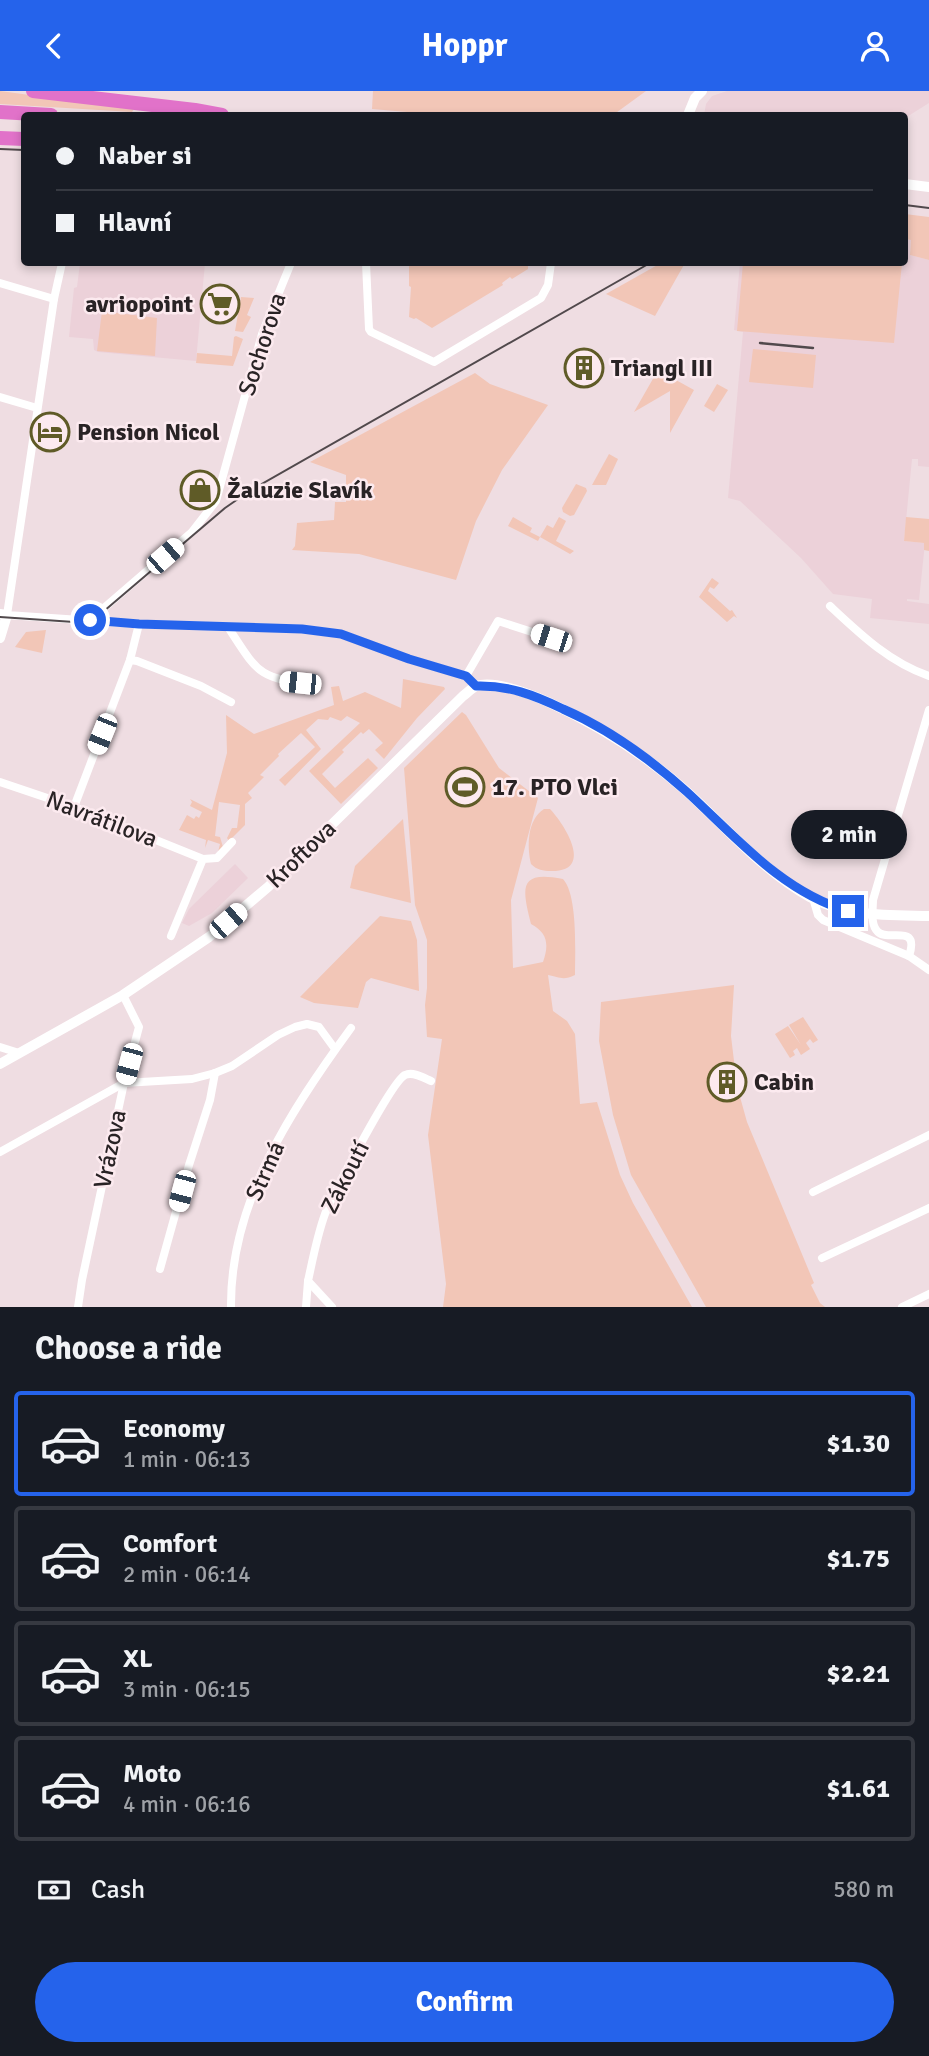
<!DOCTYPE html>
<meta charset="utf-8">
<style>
:root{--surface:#171b24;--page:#242831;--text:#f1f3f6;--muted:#9ea1a6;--line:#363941;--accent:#2563eb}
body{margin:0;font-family:Signika,sans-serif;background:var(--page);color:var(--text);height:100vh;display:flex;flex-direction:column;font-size:26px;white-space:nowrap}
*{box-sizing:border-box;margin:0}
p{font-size:23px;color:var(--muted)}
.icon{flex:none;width:38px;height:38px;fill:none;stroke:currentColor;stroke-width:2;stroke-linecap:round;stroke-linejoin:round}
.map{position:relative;height:1216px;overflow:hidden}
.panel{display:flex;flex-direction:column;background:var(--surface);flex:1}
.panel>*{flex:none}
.hud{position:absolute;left:21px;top:21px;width:887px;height:154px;border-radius:7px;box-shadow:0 4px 10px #0003;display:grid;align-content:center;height:154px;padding:0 35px;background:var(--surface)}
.end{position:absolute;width:32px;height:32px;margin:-16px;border:9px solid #2563eb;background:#fff;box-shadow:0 0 0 4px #fff}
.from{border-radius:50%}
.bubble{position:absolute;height:49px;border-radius:24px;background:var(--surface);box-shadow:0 4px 10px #0003;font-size:23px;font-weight:800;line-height:49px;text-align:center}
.car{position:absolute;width:21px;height:42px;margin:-21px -10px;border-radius:9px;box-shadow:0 0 5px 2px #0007;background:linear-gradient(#fff 24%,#345 0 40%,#fff 0 76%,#345 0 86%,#fff 0)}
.hud b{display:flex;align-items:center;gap:24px;height:66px;font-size:26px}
.hud b+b{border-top:2px solid var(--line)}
.hud i{width:18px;height:18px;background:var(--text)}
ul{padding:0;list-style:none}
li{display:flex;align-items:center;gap:21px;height:105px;margin:0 14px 10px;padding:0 21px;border:4px solid var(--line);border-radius:7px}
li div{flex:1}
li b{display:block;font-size:26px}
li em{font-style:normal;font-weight:800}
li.on{border-color:var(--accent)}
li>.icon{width:63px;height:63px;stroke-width:1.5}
h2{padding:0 35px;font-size:32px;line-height:84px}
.pay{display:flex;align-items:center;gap:18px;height:77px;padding:0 35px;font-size:26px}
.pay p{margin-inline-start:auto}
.primary-button{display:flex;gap:14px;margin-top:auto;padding:14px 35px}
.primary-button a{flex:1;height:80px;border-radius:42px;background:var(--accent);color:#fff;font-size:28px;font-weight:800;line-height:80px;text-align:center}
header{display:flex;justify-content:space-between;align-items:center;height:91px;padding:0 35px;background:var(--accent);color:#fff;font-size:32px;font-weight:800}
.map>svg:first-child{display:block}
</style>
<header><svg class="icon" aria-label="back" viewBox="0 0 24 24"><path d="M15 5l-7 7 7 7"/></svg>Hoppr<svg class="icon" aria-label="person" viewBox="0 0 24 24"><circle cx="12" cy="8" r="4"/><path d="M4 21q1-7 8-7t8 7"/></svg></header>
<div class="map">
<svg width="929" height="1216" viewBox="0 0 929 1216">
<rect width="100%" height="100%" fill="#efdde2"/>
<!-- built -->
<g fill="#ecd1d9">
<polygon points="727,0 929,0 929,12 905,27 905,24 704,24 706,13 712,5"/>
<polygon points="905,148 911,149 910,164 929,169 929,376 918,375 918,368 912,368 904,450 925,452 919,509 907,508 907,510 929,513 929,533 870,527 872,508 833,503 801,467 740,410 728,407 743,241 734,239 740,172 905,172"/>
<polygon points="80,172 205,172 196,270 98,261 94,259 93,248 69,246 74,197 77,196"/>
<polygon points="235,773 248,787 212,822 189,835 182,832 189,818"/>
</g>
<!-- green -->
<g fill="#f2c6b7">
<polygon points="0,0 134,18 132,21 0,13"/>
<polygon points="373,0 646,0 613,24 442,24 372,18"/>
<polygon points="905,123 929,126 929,169 910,164 911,149 905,148"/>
<polygon points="404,172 528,172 528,178 512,188 510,186 502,192 503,194 432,237 416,227 414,228 409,226 411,196 409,195 409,174"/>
<polygon points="661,172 685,172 655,225 606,203"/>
<polygon points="743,172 902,172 894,252 737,240"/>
<polygon points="241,206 254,207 247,224 251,226 243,241 235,240"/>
<polygon points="102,220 157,227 155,265 97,260"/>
<polygon points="236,245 243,248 233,275 196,272 197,262 232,265 234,246"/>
<polygon points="753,258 816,264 813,297 749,291"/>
<polygon points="658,279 694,299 670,342 670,300 634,321"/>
<polygon points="475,282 490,293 548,314 502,379 476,430 456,489 359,463 292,459 295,455 297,432 334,429 335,411 346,411 346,384 310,371"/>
<polygon points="717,293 728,299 714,321 704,315"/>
<polygon points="609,363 618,368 606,394 592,394"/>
<polygon points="576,393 586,397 587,400 574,424 570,425 563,421 562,417"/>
<polygon points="513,426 532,437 530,441 540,446 547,434 553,437 559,426 566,430 556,450 574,460 570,463 540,446 538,450 508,435"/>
<polygon points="906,426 929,428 929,460 924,459 924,452 904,450"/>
<polygon points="712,487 719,492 714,498 710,496 708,500 730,520 732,519 737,527 734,525 727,531 699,506"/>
<polygon points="46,539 42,562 15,556 26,541"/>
<polygon points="403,588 444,596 445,598 417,627 384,668 375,659 383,652 369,638 363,643 361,641 342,659 344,661 322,683 335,697 368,667 378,677 341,713 309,680 360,632 347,625 341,630 330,626 328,629 318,628 306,639 321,658 285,695 279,689 315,656 301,642 278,663 279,665 260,684 264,686 248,702 252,707 245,713 245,734 229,750 227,747 232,737 237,737 240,714 219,711 215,745 220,746 223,756 218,761 220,753 208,749 205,757 206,749 179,739 187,724 194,728 196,725 199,727 202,721 190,715 192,711 190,708 212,719 227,662 226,624 254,643 334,614 331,596 339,595 343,610 365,601 401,617"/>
<path d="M462 621 466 624 499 677 538 707 511 809 513 877 543 871C549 854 548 842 531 833 522 797 518 779 563 788 578 804 575 862 575 884 563 890 559 886 548 884L553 920 567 930 575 943 580 1013 597 1011 620 1084 633 1112 692 1216H443L446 1193 428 1044 442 948 427 946 425 914 427 897V849L415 814 404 677Z"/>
<path d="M544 718H550C565 734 595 781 551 780 543 780 537 779 531 773 527 755 527 729 544 718Z"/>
<polygon points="403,728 411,812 350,797 355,775"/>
<polygon points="380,825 411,830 417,849 419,900 371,887 366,891 358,917 314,912 300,906"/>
<polygon points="734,894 731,945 737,995 747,1031 814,1192 811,1194 820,1212 825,1216 706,1216 631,1084 613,1024 599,950 601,911"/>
<polygon points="803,926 818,949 813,952 810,948 806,952 810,958 801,964 797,957 793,960 795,964 790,967 775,943 788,935 801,954 789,934"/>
</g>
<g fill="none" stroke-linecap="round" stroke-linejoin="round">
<!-- street -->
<g stroke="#fff" stroke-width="8">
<polyline points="62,172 54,208 7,524 139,533 302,538 341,543 409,568 466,585 476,595"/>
<polyline points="366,172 369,238 371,241 434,271 541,207 548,194 551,172"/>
<polyline points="0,192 54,208"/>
<polyline points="0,306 37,317"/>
<path d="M830 515C860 543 889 571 929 585"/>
<polyline points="90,529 192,441 216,410 262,243 291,172"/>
<path d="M228 536C258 582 258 588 315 593"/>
<polyline points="130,569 137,570 201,595 231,611"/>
<polyline points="466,585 498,530 560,550"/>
<polyline points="0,691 74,716 203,768"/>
<polyline points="74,716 130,569 139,533"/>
<polyline points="813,807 818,824 823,829 909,865 929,879"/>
<polyline points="171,845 203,768 217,767 232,751"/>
<path d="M909 865C920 832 889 851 878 841 870 834 873 818 873 809L929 619"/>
<polyline points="0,956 19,962"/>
<polyline points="0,1061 124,992 192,988 215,982 232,975 278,944 295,936 307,933 319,936 335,958"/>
<polyline points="813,1101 929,1044"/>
<polyline points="822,1167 929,1117"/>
<polyline points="160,1178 189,1074 210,1009 215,982"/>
<polyline points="78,1216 82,1189 124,992 139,936 123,904"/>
<path d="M231 1216C230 1111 291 1019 351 937"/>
<polyline points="306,1216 308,1190"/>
<path d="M332 1216 308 1190C313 1167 317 1145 325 1123 333 1103 392 990 405 984 413 980 424 987 431 990"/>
<polyline points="902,1216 929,1203"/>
</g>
<!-- secondary -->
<g stroke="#fff" stroke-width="10">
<polyline points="688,24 695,7 702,0"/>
<polyline points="905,93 929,96"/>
<polyline points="0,523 7,524 0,547"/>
<path d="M0 973 123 904 209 846 268 796 463 605C467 602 472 597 476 595 495 589 530 603 548 611 598 634 643 662 685 699 725 735 763 780 810 806 847 826 888 824 929 825"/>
</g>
<!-- highway -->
<g stroke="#e172c9" stroke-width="14">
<polyline points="33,0 195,19 222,24"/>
<polyline points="0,21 51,24"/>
<polyline points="0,47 24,48"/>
</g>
<!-- tram -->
<g stroke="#51494c" stroke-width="2">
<polyline points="0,58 24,59"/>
<polyline points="905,114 929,117"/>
<polyline points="0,526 74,531 97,526 225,417 251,399 650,172"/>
</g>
<!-- rail -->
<polyline stroke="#51494c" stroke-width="2.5" points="760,252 813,257"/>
</g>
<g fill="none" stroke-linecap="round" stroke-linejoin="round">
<!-- route -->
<path stroke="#2563eb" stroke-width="9" d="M90 529 139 533 302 538 341 543 409 568 466 585 476 595C508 594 534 604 563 618 609 638 649 667 687 701 736 746 782 801 848 820"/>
</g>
<!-- icons -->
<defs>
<symbol id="supermarket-ring" viewBox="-11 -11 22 22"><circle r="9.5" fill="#fceaef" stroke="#5f5b27" stroke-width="1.5"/><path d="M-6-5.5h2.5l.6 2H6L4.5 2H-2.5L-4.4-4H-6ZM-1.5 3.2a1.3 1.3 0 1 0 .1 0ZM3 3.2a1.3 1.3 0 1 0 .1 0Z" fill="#5f5b27"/></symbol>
<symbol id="building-ring" viewBox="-11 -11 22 22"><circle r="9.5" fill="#fceaef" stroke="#5f5b27" stroke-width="1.5"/><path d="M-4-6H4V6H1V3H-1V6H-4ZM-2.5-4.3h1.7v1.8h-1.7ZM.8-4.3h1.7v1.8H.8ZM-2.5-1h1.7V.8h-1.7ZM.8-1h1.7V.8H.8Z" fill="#5f5b27"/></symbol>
<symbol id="hotel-ring" viewBox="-11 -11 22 22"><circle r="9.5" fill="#fceaef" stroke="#5f5b27" stroke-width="1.5"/><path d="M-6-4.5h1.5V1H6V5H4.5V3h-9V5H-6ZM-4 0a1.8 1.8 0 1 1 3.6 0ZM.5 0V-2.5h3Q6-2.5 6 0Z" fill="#5f5b27"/></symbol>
<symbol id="shop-ring" viewBox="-11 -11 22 22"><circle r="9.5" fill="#fceaef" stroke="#5f5b27" stroke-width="1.5"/><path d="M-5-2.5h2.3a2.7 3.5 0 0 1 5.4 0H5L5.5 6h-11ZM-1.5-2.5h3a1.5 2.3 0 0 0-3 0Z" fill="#5f5b27"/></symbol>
<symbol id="stadium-ring" viewBox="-11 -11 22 22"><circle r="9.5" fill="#fceaef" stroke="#5f5b27" stroke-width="1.5"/><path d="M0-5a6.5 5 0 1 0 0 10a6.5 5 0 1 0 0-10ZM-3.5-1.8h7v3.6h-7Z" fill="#5f5b27"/></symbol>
</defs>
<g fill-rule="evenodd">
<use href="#supermarket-ring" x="198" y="191" width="44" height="44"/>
<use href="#building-ring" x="562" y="255" width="44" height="44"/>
<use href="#hotel-ring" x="28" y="319" width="44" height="44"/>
<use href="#shop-ring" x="178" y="377" width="44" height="44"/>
<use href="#stadium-ring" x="443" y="674" width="44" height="44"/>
<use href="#building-ring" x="705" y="969" width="44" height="44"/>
</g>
<g text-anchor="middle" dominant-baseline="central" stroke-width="5" stroke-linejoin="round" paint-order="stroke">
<!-- poi labels -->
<g font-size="24" font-weight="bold" fill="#292325" stroke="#fceaef" text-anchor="start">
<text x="193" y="213" text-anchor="end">avriopoint</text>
<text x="611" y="277">Triangl III</text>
<text x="77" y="341">Pension Nicol</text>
<text x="227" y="399">Žaluzie Slavík</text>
<text x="492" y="696">17. PTO Vlci</text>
<text x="754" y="991">Cabin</text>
</g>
<!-- street labels -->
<g font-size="24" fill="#292325" stroke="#fceaef">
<text transform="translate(262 253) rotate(-72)">Sochorova</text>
<text transform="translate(102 728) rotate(21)">Navrátilova</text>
<text transform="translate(301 763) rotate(-44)">Kroftova</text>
<text transform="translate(110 1058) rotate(-78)">Vrázova</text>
<text transform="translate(265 1080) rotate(-66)">Strmá</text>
<text transform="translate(345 1086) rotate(-63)">Zákoutí</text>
</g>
</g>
</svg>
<i class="end from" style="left:90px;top:529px"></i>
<i class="end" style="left:848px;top:820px"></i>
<div class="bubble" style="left:791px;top:719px;width:116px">2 min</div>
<i class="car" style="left:165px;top:465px;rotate:49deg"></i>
<i class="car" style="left:551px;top:547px;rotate:288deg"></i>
<i class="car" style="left:300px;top:592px;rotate:276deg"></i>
<i class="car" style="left:102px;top:643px;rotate:202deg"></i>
<i class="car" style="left:228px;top:830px;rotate:49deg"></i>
<i class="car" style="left:129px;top:973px;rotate:195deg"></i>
<i class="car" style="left:182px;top:1100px;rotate:195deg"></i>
<div class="hud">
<b><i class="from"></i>Naber si</b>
<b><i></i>Hlavní</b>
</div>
</div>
<section class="panel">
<h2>Choose a ride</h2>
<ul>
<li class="on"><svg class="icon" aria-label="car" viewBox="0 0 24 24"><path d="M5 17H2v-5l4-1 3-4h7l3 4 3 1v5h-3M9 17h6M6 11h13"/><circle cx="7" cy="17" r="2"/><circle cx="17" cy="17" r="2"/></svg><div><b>Economy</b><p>1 min · 06:13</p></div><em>$1.30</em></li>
<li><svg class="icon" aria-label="car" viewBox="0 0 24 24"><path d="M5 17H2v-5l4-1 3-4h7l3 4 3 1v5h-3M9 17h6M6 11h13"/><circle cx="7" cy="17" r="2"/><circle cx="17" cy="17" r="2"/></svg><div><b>Comfort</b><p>2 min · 06:14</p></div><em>$1.75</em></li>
<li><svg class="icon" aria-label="car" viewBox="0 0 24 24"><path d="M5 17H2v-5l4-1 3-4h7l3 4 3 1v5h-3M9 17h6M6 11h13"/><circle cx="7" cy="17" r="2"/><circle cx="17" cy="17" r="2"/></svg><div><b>XL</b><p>3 min · 06:15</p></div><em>$2.21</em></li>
<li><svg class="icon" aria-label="car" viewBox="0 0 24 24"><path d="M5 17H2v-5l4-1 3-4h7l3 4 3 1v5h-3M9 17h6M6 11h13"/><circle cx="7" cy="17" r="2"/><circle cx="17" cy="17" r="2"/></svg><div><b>Moto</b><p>4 min · 06:16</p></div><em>$1.61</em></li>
</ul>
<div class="pay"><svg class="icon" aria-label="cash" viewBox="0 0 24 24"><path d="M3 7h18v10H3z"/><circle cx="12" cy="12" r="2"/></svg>Cash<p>580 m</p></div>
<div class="primary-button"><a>Confirm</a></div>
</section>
